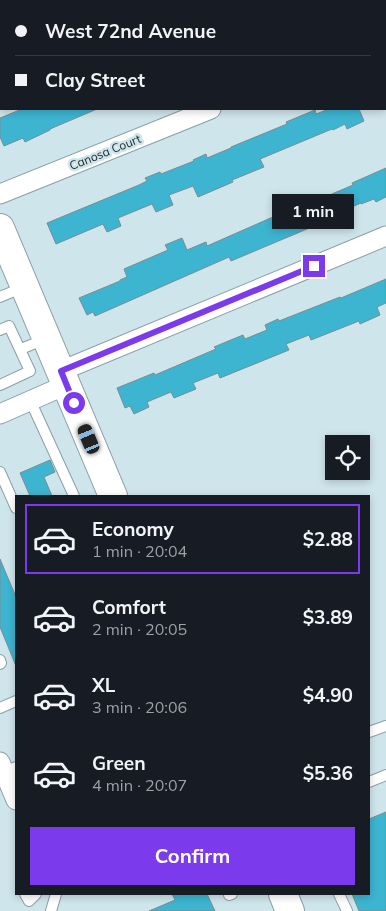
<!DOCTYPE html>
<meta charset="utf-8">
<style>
:root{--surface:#171b24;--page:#242831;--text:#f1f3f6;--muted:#9ea1a6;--line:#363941;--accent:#7c3aed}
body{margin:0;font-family:Mulish,sans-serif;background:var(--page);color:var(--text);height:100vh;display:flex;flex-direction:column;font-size:19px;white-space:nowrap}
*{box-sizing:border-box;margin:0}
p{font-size:16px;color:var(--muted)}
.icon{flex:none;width:28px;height:28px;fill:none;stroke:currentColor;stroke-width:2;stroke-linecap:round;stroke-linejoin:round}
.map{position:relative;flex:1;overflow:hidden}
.panel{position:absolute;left:15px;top:495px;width:355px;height:400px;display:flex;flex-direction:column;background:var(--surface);border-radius:0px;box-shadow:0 2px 8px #0003}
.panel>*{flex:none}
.top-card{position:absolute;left:0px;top:0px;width:386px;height:110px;box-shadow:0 2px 8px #0003;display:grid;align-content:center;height:110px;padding:0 15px;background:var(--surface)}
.buttons{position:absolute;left:325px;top:435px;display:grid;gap:10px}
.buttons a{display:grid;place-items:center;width:45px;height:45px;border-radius:0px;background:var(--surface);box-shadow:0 2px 8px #0003;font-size:25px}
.end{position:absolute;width:22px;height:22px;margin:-11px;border:6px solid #7c3aed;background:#fff;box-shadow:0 0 0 2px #fff}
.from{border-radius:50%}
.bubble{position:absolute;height:35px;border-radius:0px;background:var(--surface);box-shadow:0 2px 8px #0003;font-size:16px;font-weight:700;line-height:35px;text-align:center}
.car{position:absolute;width:15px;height:30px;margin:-15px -8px;border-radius:6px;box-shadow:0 0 4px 1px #0007;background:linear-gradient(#222 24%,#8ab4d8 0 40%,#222 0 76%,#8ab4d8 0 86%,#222 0)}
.top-card b{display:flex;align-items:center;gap:18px;height:48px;font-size:19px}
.top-card b+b{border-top:1px solid var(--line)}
.top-card i{width:12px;height:12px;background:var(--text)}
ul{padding:9px 0 0;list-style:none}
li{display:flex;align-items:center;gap:15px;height:70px;margin:0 10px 8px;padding:0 5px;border:2px solid transparent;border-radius:0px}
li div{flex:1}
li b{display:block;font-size:19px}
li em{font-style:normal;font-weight:700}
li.current{border-color:var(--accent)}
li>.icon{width:45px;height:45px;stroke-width:1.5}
.button{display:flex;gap:10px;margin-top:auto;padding:10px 15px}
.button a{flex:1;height:58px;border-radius:0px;background:var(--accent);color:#fff;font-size:20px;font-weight:700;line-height:58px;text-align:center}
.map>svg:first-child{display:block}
</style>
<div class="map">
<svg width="386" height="911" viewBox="0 0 386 911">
<rect width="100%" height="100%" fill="#cee5eb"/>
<!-- building -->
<g fill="#3db4d0" stroke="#798d93">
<polygon points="22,109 97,109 50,129 50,130 25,142 23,138 4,146 0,137 0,118"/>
<polygon points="329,109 359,109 364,121 347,129 345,124 333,130 332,129 260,159 264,167 232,180 233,182 198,197 193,186 169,195 173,205 156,212 152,204 118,218 121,226 107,232 103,224 56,244 47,223 139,185 147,181 145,178 160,172 161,174 194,161 193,160 206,154 207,158 231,148 231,147 287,124 286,122 315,110 316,114"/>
<polygon points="386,168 386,197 376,202 374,199 361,204 361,203 338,213 340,218 327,224 326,221 231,261 229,257 95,316 93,312 87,315 79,298 120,281 120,280 127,277 124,269 168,250 165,245 182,238 187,250 206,242 207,246 298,206 299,208 353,185 352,183"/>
<polygon points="386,279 386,303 377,307 380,315 360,324 359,321 311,340 309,335 286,344 289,350 220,378 218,373 193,383 196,389 174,398 171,392 147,402 149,407 134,414 130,406 125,408 117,388 154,373 155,375 216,349 214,347 243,335 245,339 267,330 265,325 278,319 279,321 340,297 341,298"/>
<polygon points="50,460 55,472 44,477 52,496 30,496 20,473"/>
<polygon points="0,559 16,597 16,666 0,627"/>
<polygon points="386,812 386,911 359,911 352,894 369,894 369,819"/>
<polygon points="172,894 207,894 215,911 149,911 175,900"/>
</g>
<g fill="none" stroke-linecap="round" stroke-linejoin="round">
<defs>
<g id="lane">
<polyline points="0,297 24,287"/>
<polyline points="0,330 9,326 30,371 0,385"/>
<polyline points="21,349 45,339"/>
<polyline points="30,400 74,496"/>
<polyline points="0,472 16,508"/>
<polyline points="0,660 1,663 0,664"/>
<polyline points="0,708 16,701"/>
<polyline points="369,732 386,726"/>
<polyline points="4,772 16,767"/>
<polyline points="369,782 386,775"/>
<polyline points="25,894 29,901 36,894"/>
<polyline points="229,894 229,895 232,894"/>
<polyline points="339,894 347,911"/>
<polyline points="51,911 56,894"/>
</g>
<g id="street">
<polyline points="385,38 386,37"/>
<polyline points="0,194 211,109"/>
<polyline points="61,371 386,236"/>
<polyline points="0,414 66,385"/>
<polyline points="0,762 16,800"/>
</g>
<g id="secondary">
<polyline points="0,228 113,496"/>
<polyline points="283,894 290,911"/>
</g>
</defs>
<!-- lane casing -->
<use href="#lane" stroke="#8a9fa5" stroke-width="12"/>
<!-- street casing -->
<use href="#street" stroke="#8a9fa5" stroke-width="21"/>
<!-- secondary casing -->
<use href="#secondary" stroke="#8a9fa5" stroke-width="30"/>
<!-- lane -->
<use href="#lane" stroke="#fff" stroke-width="10"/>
<!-- street -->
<use href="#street" stroke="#fff" stroke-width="19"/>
<!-- secondary -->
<use href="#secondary" stroke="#fff" stroke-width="28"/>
</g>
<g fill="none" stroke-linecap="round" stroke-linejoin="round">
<!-- route -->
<polyline stroke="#7c3aed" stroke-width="6" points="74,403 61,371 314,266"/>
</g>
<g text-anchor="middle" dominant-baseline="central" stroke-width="5" stroke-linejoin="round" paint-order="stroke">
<!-- street labels -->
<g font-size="12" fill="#232c2e" stroke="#cee5eb">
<text transform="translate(105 152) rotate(-22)">Canosa Court</text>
</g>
</g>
</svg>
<div class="buttons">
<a><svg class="icon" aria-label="locate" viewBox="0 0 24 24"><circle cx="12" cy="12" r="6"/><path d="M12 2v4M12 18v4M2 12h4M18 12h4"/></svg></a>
</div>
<i class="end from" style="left:74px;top:403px"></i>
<i class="end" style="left:314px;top:266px"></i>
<div class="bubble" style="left:272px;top:194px;width:82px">1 min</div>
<i class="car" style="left:89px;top:439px;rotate:337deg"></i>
<div class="top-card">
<b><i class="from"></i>West 72nd Avenue</b>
<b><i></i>Clay Street</b>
</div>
<section class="panel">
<ul>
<li class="current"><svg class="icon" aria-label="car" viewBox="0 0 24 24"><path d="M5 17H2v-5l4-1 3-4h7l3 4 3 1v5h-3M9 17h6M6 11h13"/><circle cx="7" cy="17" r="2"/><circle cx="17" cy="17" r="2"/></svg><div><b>Economy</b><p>1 min · 20:04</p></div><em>$2.88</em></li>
<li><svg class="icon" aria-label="car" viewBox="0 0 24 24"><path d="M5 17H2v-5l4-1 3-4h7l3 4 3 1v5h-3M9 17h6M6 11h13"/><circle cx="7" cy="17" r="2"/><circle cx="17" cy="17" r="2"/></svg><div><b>Comfort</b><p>2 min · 20:05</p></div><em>$3.89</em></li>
<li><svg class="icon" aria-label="car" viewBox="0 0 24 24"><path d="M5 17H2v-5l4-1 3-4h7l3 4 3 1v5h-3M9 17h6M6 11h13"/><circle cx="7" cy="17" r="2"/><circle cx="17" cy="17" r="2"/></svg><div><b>XL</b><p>3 min · 20:06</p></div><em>$4.90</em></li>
<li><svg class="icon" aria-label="car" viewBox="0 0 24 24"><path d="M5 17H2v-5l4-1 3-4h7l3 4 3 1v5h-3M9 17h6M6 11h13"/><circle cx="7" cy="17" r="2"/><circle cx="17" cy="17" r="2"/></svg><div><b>Green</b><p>4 min · 20:07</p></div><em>$5.36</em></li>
</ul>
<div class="button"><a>Confirm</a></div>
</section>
</div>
